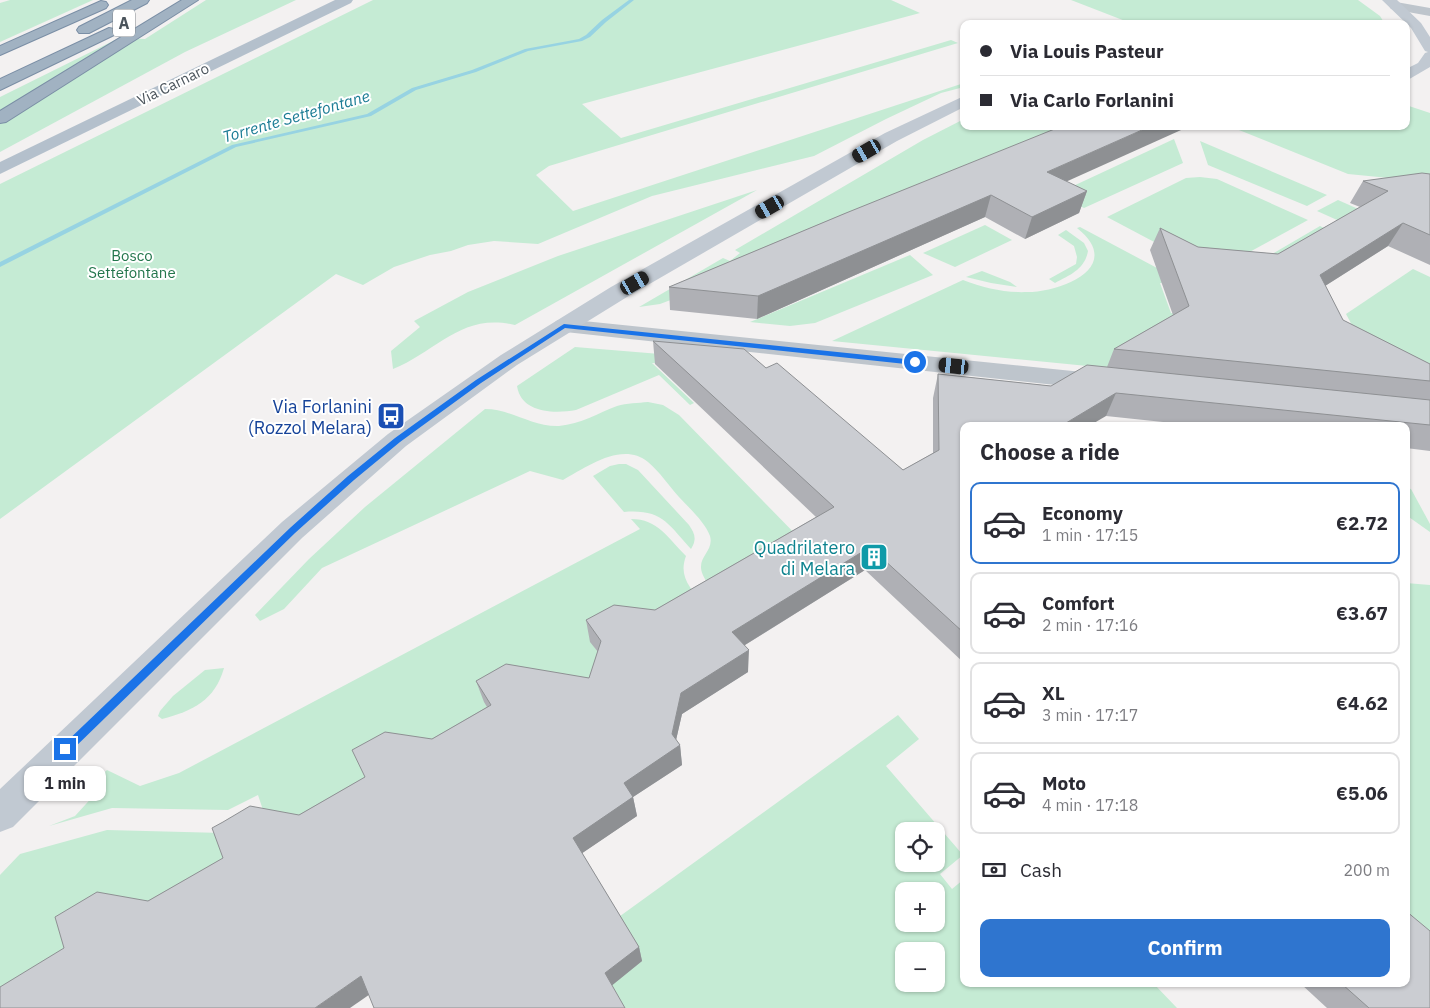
<!DOCTYPE html>
<meta charset="utf-8">
<style>
:root{--surface:#fff;--page:#f7f7f7;--text:#2b2b33;--muted:#7c7c81;--line:#e1e1e2;--accent:#2f75cf}
body{margin:0;font-family:"IBM Plex Sans",sans-serif;background:var(--page);color:var(--text);height:100vh;display:flex;flex-direction:column;font-size:19px;white-space:nowrap}
*{box-sizing:border-box;margin:0}
p{font-size:16px;color:var(--muted)}
.icon{flex:none;width:28px;height:28px;fill:none;stroke:currentColor;stroke-width:2;stroke-linecap:round;stroke-linejoin:round}
.map{position:relative;flex:1;overflow:hidden}
.sheet{position:absolute;left:960px;top:422px;width:450px;height:565px;display:flex;flex-direction:column;background:var(--surface);border-radius:10px;box-shadow:0 1px 4px #0004}
.sheet>*{flex:none}
.guide{position:absolute;left:960px;top:20px;width:450px;height:110px;border-radius:10px;box-shadow:0 1px 4px #0004;display:grid;align-content:center;height:110px;padding:0 20px;background:var(--surface)}
.controls{position:absolute;left:895px;top:822px;display:grid;gap:10px}
.controls a{display:grid;place-items:center;width:50px;height:50px;border-radius:10px;background:var(--surface);box-shadow:0 1px 4px #0004;font-size:25px}
.end{position:absolute;width:22px;height:22px;margin:-11px;border:6px solid #1a73e8;background:#fff;box-shadow:0 0 0 2px #fff}
.from{border-radius:50%}
.bubble{position:absolute;height:35px;border-radius:10px;background:var(--surface);box-shadow:0 1px 4px #0004;font-size:16px;font-weight:800;line-height:35px;text-align:center}
.car{position:absolute;width:15px;height:30px;margin:-15px -8px;border-radius:6px;box-shadow:0 0 4px 1px #0007;background:linear-gradient(#222 24%,#8ab4d8 0 40%,#222 0 76%,#8ab4d8 0 86%,#222 0)}
.guide b{display:flex;align-items:center;gap:18px;height:48px;font-size:19px}
.guide b+b{border-top:1px solid var(--line)}
.guide i{width:12px;height:12px;background:var(--text)}
ul{padding:0;list-style:none}
li{display:flex;align-items:center;gap:15px;height:82px;margin:0 10px 8px;padding:0 10px;border:2px solid var(--line);border-radius:10px}
li div{flex:1}
li b{display:block;font-size:19px}
li em{font-style:normal;font-weight:800}
li.on{border-color:var(--accent)}
li>.icon{width:45px;height:45px;stroke-width:1.5}
h2{padding:0 20px;font-size:22px;line-height:60px}
.pay{display:flex;align-items:center;gap:12px;height:55px;padding:0 20px;font-size:19px}
.pay p{margin-inline-start:auto}
.action{display:flex;gap:10px;margin-top:auto;padding:10px 20px}
.action a{flex:1;height:58px;border-radius:10px;background:var(--accent);color:#fff;font-size:20px;font-weight:800;line-height:58px;text-align:center}
.map>svg:first-child{display:block}
</style>
<div class="map">
<svg width="1430" height="1008" viewBox="0 0 1430 1008">
<rect width="100%" height="100%" fill="#f3f1f1"/>
<!-- green -->
<g fill="#c5ebd4" fill-rule="evenodd">
<polygon points="10,0 93,0 0,42 0,3"/>
<polygon points="206,0 296,0 185,52 0,152 0,97 119,38 145,39"/>
<polygon points="373,0 891,0 920,13 582,104 621,138 951,40 958,43 549,166 536,175 573,211 964,83 964,87 941,93 886,119 814,156 652,196 538,244 494,241 468,245 451,251 430,255 394,267 363,285 336,274 0,519 0,184"/>
<polygon points="1071,0 1358,0 1380,16 1385,24 1133,24"/>
<polygon points="1406,105 1430,113 1430,182 1348,174 1229,126 1406,126"/>
<polygon points="964,119 964,126 1108,126 737,275 660,304 639,307 723,258 730,261 740,253 735,250 923,140"/>
<polygon points="1174,139 1183,163 1084,208 1056,194"/>
<polygon points="1200,141 1327,195 1307,206 1208,165"/>
<polygon points="1200,177 1217,179 1308,220 1244,255 1257,263 1320,226 1330,231 1264,268 1192,262 1107,217 1186,178"/>
<path d="M757 190 515 325C462 312 437 351 393 369L391 351 420 327 414 321 468 292 558 256Z"/>
<polygon points="1338,200 1365,212 1355,228 1317,211"/>
<polygon points="985,225 1012,240 955,267 923,253"/>
<path d="M1080 227 1189 285 1160 283 1171 313 1198 315 1108 368 832 341 963 280C984 288 1005 293 1027 292 1063 292 1125 266 1077 228Z"/>
<path d="M1066 230 1084 243 1088 251C1085 269 1070 275 1055 283L1049 279 1076 264 1077 257 1074 246 1058 235Z"/>
<polygon points="910,255 933,275 815,323 790,326 750,322"/>
<polygon points="1413,269 1430,277 1430,384 1368,355 1346,314"/>
<polygon points="982,271 1010,282 1017,287 991,283 966,277"/>
<path d="M575 347 660 354 672 364 652 363 694 403 690 405 659 375 576 410C554 414 521 413 517 386Z"/>
<path d="M648 402 663 405 679 415 806 545 707 582C690 558 715 554 710 536 705 522 689 508 679 497 669 486 660 472 648 462 622 441 587 467 563 480L530 471 322 568 284 609 260 621 255 615 309 559 365 507 485 409C511 409 532 427 559 426 581 424 598 413 617 406 627 403 638 403 648 402Z"/>
<path d="M619 464H626L638 470 689 525C695 534 697 539 691 549 668 524 662 509 624 512L593 476 610 466Z"/>
<polygon points="1406,488 1411,489 1430,524 1430,532 1406,515"/>
<path d="M631 519C658 519 668 538 686 556 678 577 691 589 704 605L591 642 605 662 594 699 499 726 378 796 268 825 258 795 228 810 112 808 49 826 75 816 96 793 89 787 107 770 140 786 179 773 640 529Z"/>
<polygon points="1406,583 1430,585 1430,953 1406,933"/>
<path d="M224 668C215 700 193 711 162 719L158 716 160 711 173 696 205 670Z"/>
<path d="M898 715 919 739 886 766 963 855 940 874 952 889 964 879V984H1154L1177 1008H622L610 987 616 919ZM904 831H936V864H904ZM904 891H936V924H904ZM904 951H936V984H904Z"/>
<polygon points="107,830 223,833 242,875 0,1008 0,875 20,854"/>
</g>
<g fill="none" stroke-linecap="round" stroke-linejoin="round">
<!-- stream -->
<polygon fill="#97d3e2" fill-rule="evenodd" points="629,0 634,0 606,22 590,37 582,41 528,51 476,72 416,90 371,116 236,147 0,267 0,262 232,145 367,114 412,88 472,70 525,49 579,39 586,35 602,20"/>
<defs>
<g id="trunk">
<polygon points="132,0 149,0 147,3 89,33 79,33 77,30 79,27"/>
<polygon points="182,0 198,0 6,122 0,123 0,111"/>
<polygon points="101,1 106,2 108,5 106,8 0,55 0,46"/>
<polygon points="109,28 114,29 116,32 114,35 0,90 0,79"/>
</g>
</defs>
<!-- trunk casing -->
<use href="#trunk" stroke="#7a8ea5" stroke-width="2"/>
<!-- minor -->
<g fill="#bec5cc" fill-rule="evenodd">
<polygon points="1396,2 1430,8 1430,16 1391,9 1389,6"/>
<polygon points="564,319 1102,374 1111,376 1114,382 1111,388 1102,390 556,331 553,326 556,321"/>
</g>
<!-- secondary -->
<g fill="#c1c9d2" fill-rule="evenodd">
<polygon points="1382,0 1397,0 1421,23 1430,37 1430,67 1406,81 1406,69 1418,63 1425,53 1428,52 1425,51 1411,28"/>
<polygon points="964,96 964,107 897,141 627,297 517,365 406,446 302,538 13,827 0,832 0,789 282,522 388,434 501,355 611,287 885,133"/>
</g>
<!-- primary -->
<polygon fill="#b4c0cc" fill-rule="evenodd" points="335,0 353,0 351,3 0,174 0,162"/>
<!-- trunk -->
<use href="#trunk" fill="#a1b2c2" fill-rule="evenodd"/>
</g>
<!-- wall -->
<g fill="#afb0b5">
<polygon points="1430,174 1430,265 1388,246 1325,286 1343,320 1430,364 1430,451 1406,448 1406,426 1201,426 1106,416 964,426 964,663 865,570 745,645 748,672 682,714 676,740 680,745 682,765 633,797 637,816 582,853 639,947 642,961 612,985 369,995 148,901 432,739 487,707 484,702 476,681 589,678 598,652 590,642 586,620 655,610 816,517 655,364 653,341 766,368 903,470 933,453 933,398 938,374 1051,386 1107,367 1114,349 1173,315 1150,250 1160,228 1198,247 1278,254 1360,207 1350,203 1363,181"/>
<polygon points="1067,182 1087,191 1079,213 1025,239 985,217 757,319 670,310 669,287 846,213"/>
<polygon points="1301,984 1406,984 1430,1008 1327,1008"/>
</g>
<!-- shaded-wall -->
<g fill="#8e9093">
<polygon points="1151,126 1190,126 1041,193 1047,172"/>
<polygon points="1087,191 1079,213 1025,239 1032,217"/>
<polygon points="991,195 985,217 757,319 758,296"/>
<polygon points="1403,223 1388,246 1306,298 1320,275"/>
<polygon points="1116,393 1106,416 1089,426 1061,426"/>
<polygon points="870,547 865,570 732,653 732,632"/>
<polygon points="749,650 748,672 682,714 674,749 680,745 682,765 633,797 637,816 578,856 573,838 624,783 672,734 681,693"/>
<polygon points="639,947 642,961 610,987 605,973"/>
<polygon points="361,976 376,990 350,1008 315,1008"/>
</g>
<!-- building -->
<g fill="#cbcdd2" stroke="#8e9093">
<polygon points="1062,126 1151,126 1047,172 1087,191 1032,217 991,195 758,296 669,287 846,213"/>
<polygon points="1422,173 1430,174 1430,235 1403,223 1320,275 1343,320 1430,364 1430,381 1114,349 1189,306 1160,228 1198,247 1278,254 1388,191 1363,181"/>
<polygon points="653,341 744,349 766,368 777,363 903,470 939,450 938,374 1051,386 1087,365 1430,400 1430,425 1116,393 1061,426 964,426 964,633 870,547 732,632 749,650 681,693 672,734 680,745 624,783 633,797 573,838 639,947 605,973 625,1008 374,1008 361,976 315,1008 0,1008 0,987 64,948 55,917 97,892 148,901 223,858 212,828 223,822 250,806 299,815 365,777 352,750 385,732 432,739 491,705 476,681 506,664 589,678 601,641 586,620 614,605 655,610 834,507"/>
<polygon points="1406,911 1430,931 1430,1008 1369,1008 1342,984 1406,984"/>
</g>
<!-- route -->
<polygon fill="#1a73e8" points="564,324 915,360 918,362 915,365 565,328 481,383 400,442 354,480 295,533 69,753 62,753 62,746 290,528 348,476 395,438 476,380"/>
<!-- icons -->
<defs>
<symbol id="bus-square" viewBox="-11 -11 22 22"><rect x="-9" y="-9" width="18" height="18" rx="4" fill="#1a4fb4" stroke="#fff"/><path d="M-5-6H5V4H4V6H2V4H-2V6H-4V4H-5ZM-3.5-4V0h7V-4ZM-3.5 1.2v1.5H-2V1.2ZM2 1.2v1.5H3.5V1.2Z" fill="#fff"/></symbol>
<symbol id="building-square" viewBox="-11 -11 22 22"><rect x="-9" y="-9" width="18" height="18" rx="4" fill="#0f9aa8" stroke="#fff"/><path d="M-4-6H4V6H1V3H-1V6H-4ZM-2.5-4.3h1.7v1.8h-1.7ZM.8-4.3h1.7v1.8H.8ZM-2.5-1h1.7V.8h-1.7ZM.8-1h1.7V.8H.8Z" fill="#fff"/></symbol>
</defs>
<g fill-rule="evenodd">
<use href="#bus-square" x="375" y="400" width="32" height="32"/>
<use href="#building-square" x="858" y="541" width="32" height="32"/>
</g>
<g text-anchor="middle" dominant-baseline="central" stroke-width="4" stroke-linejoin="round" paint-order="stroke">
<!-- far-street labels -->
<g font-size="15" fill="#4b545c" stroke="#fff">
<text transform="translate(173 84) rotate(-26)">Via Carnaro</text>
</g>
<!-- far-park labels -->
<g font-size="15" fill="#23764c" stroke="#fff">
<text x="132" y="255">Bosco<tspan x="132" dy="17">Settefontane</tspan></text>
</g>
<!-- shield labels -->
<rect fill="#fff" stroke="#81878d" stroke-width="1" x="113" y="9.5" width="22" height="27" rx="4"/>
<g font-size="16" font-weight="bold" fill="#4b545c">
<text x="124" y="23">A</text>
</g>
<!-- far-water labels -->
<g font-size="16" font-style="italic" fill="#1c7c95" stroke="#fff">
<text transform="translate(296 116) rotate(-16)">Torrente Settefontane</text>
</g>
<!-- transit labels -->
<g font-size="18" fill="#164399" stroke="#fff" text-anchor="end">
<text x="372" y="406">Via Forlanini<tspan x="372" dy="21">(Rozzol Melara)</tspan></text>
</g>
<!-- culture labels -->
<g font-size="18" fill="#0d838f" stroke="#fff" text-anchor="end">
<text x="855" y="547">Quadrilatero<tspan x="855" dy="21">di Melara</tspan></text>
</g>
</g>
</svg>
<div class="controls">
<a><svg class="icon" aria-label="locate" viewBox="0 0 24 24"><circle cx="12" cy="12" r="6"/><path d="M12 2v4M12 18v4M2 12h4M18 12h4"/></svg></a>
<a>+</a>
<a>−</a>
</div>
<i class="end from" style="left:915px;top:362px"></i>
<i class="end" style="left:65px;top:749px"></i>
<div class="bubble" style="left:24px;top:766px;width:82px">1 min</div>
<i class="car" style="left:867px;top:151px;rotate:240deg"></i>
<i class="car" style="left:770px;top:207px;rotate:240deg"></i>
<i class="car" style="left:635px;top:283px;rotate:60deg"></i>
<i class="car" style="left:954px;top:366px;rotate:276deg"></i>
<div class="guide">
<b><i class="from"></i>Via Louis Pasteur</b>
<b><i></i>Via Carlo Forlanini</b>
</div>
<section class="sheet">
<h2>Choose a ride</h2>
<ul>
<li class="on"><svg class="icon" aria-label="car" viewBox="0 0 24 24"><path d="M5 17H2v-5l4-1 3-4h7l3 4 3 1v5h-3M9 17h6M6 11h13"/><circle cx="7" cy="17" r="2"/><circle cx="17" cy="17" r="2"/></svg><div><b>Economy</b><p>1 min · 17:15</p></div><em>€2.72</em></li>
<li><svg class="icon" aria-label="car" viewBox="0 0 24 24"><path d="M5 17H2v-5l4-1 3-4h7l3 4 3 1v5h-3M9 17h6M6 11h13"/><circle cx="7" cy="17" r="2"/><circle cx="17" cy="17" r="2"/></svg><div><b>Comfort</b><p>2 min · 17:16</p></div><em>€3.67</em></li>
<li><svg class="icon" aria-label="car" viewBox="0 0 24 24"><path d="M5 17H2v-5l4-1 3-4h7l3 4 3 1v5h-3M9 17h6M6 11h13"/><circle cx="7" cy="17" r="2"/><circle cx="17" cy="17" r="2"/></svg><div><b>XL</b><p>3 min · 17:17</p></div><em>€4.62</em></li>
<li><svg class="icon" aria-label="car" viewBox="0 0 24 24"><path d="M5 17H2v-5l4-1 3-4h7l3 4 3 1v5h-3M9 17h6M6 11h13"/><circle cx="7" cy="17" r="2"/><circle cx="17" cy="17" r="2"/></svg><div><b>Moto</b><p>4 min · 17:18</p></div><em>€5.06</em></li>
</ul>
<div class="pay"><svg class="icon" aria-label="cash" viewBox="0 0 24 24"><path d="M3 7h18v10H3z"/><circle cx="12" cy="12" r="2"/></svg>Cash<p>200 m</p></div>
<div class="action"><a>Confirm</a></div>
</section>
</div>
